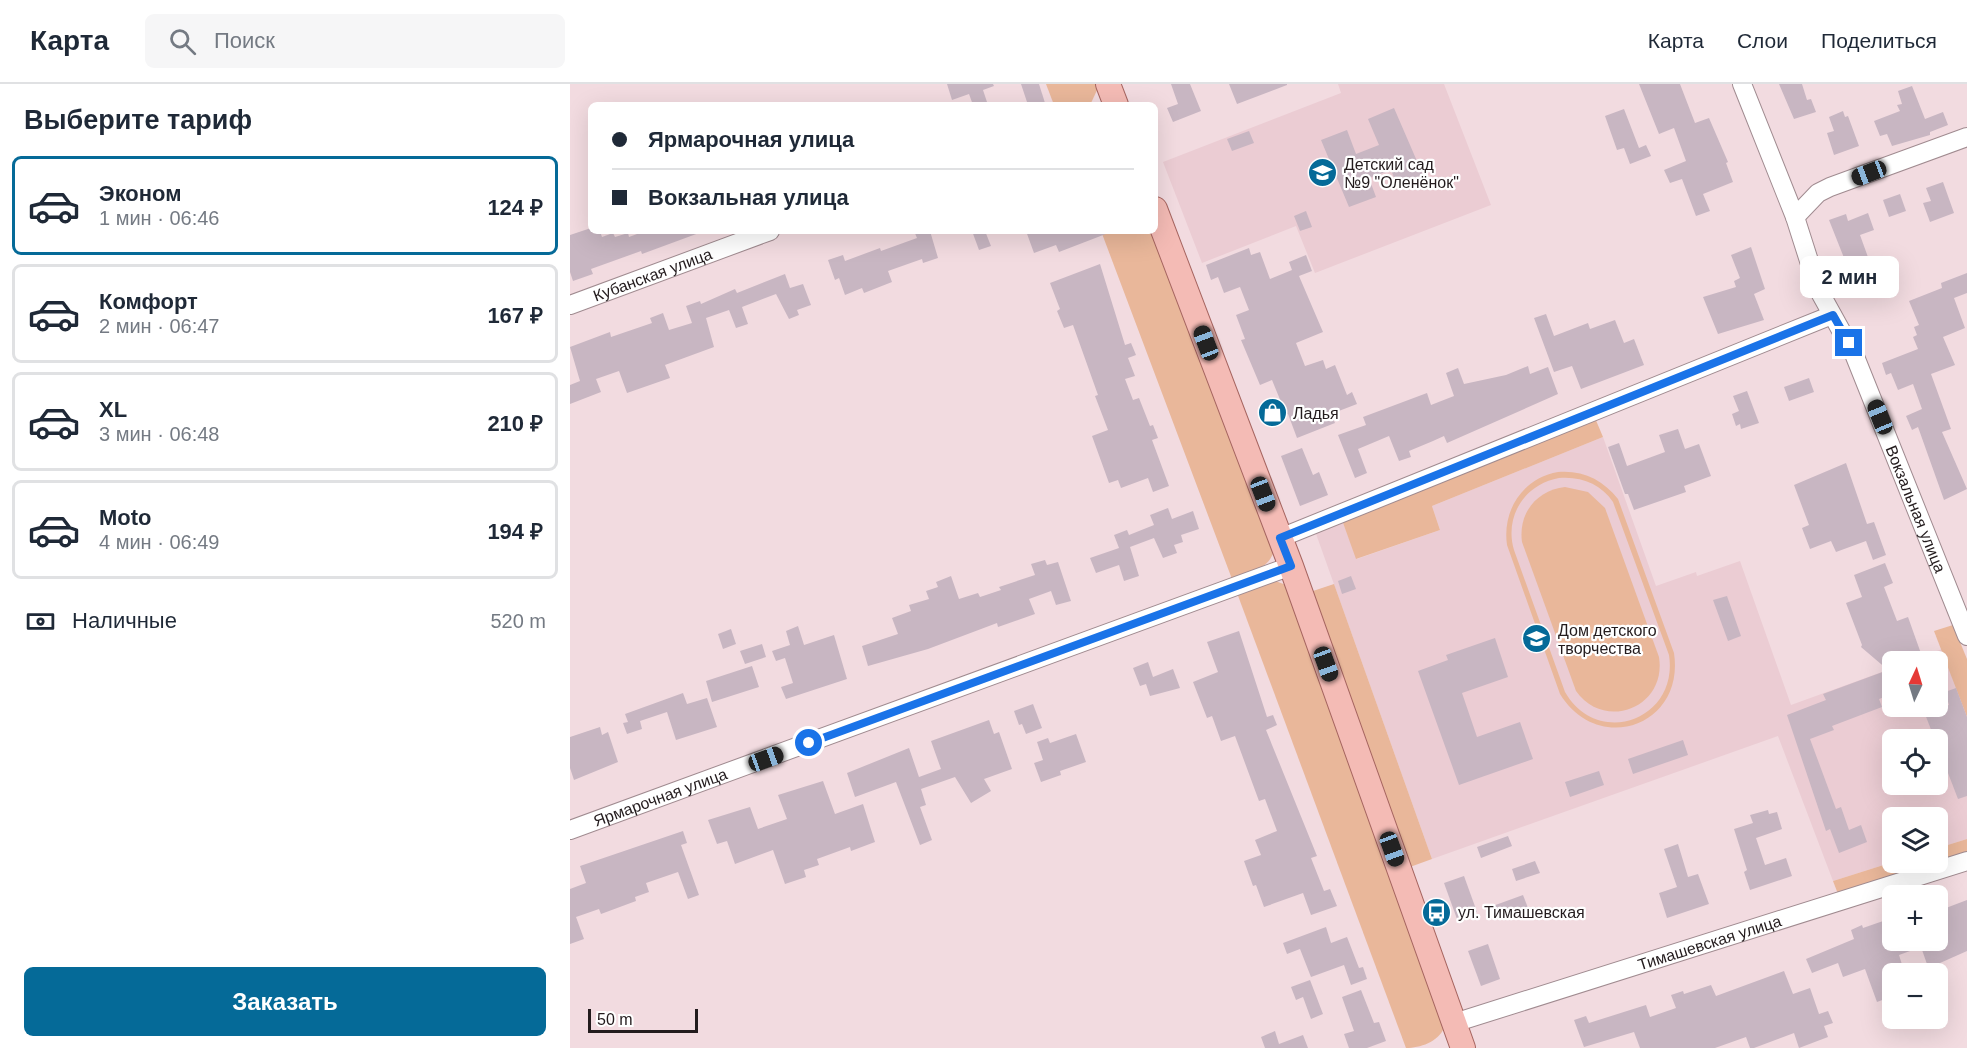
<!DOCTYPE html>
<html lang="ru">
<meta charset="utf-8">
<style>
:root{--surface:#fff;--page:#f6f6f7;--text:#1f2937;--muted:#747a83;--line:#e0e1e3;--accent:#056a98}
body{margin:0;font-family:Arial,sans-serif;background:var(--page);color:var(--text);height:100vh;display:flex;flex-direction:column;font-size:22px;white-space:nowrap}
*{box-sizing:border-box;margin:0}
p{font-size:20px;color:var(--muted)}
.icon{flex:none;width:33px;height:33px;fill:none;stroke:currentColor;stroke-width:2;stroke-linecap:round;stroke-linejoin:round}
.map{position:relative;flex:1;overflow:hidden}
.side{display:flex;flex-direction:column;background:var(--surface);width:570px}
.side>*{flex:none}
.guide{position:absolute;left:18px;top:18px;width:570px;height:132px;border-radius:9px;box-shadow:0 6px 24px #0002;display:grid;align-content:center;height:132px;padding:0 24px;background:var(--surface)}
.needle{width:39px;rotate:4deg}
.tools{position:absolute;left:1312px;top:567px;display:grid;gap:12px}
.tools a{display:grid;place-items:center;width:66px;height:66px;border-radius:9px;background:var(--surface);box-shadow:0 6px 24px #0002;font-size:30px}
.scale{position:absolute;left:18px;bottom:15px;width:110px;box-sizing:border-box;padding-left:6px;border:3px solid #231b1d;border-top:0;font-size:16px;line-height:21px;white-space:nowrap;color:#231b1d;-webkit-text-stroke:4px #fff;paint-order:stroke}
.end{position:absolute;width:27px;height:27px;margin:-14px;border:8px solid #1a73e8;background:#fff;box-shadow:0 0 0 3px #fff}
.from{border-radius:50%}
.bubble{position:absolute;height:42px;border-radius:9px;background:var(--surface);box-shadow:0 6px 24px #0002;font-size:20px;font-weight:600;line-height:42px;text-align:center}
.car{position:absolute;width:18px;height:36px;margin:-18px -9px;border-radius:8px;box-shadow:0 0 4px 2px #0007;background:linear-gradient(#222 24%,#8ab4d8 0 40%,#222 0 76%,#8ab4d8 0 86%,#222 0)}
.guide b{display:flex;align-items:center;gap:21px;height:57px;font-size:22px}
.guide b+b{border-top:2px solid var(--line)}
.guide i{width:15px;height:15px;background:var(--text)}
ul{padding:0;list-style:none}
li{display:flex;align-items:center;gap:18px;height:99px;margin:0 12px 9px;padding:0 12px;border:3px solid var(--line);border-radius:9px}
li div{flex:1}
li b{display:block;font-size:22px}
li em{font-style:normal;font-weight:600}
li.on{border-color:var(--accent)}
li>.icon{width:54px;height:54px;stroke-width:1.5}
h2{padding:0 24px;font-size:27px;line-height:72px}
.pay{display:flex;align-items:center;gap:15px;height:66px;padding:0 24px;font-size:22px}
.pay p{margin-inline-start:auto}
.primary-button{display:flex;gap:12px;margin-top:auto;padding:12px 24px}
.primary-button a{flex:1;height:69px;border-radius:9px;background:var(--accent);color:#fff;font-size:24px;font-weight:600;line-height:69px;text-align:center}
header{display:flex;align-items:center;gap:36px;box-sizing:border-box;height:84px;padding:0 30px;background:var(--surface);border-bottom:2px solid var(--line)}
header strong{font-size:28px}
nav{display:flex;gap:33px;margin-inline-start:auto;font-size:21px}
.search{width:420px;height:54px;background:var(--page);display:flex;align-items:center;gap:15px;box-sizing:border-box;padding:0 21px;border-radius:9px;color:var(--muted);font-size:22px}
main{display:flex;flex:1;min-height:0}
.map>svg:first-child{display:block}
</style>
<header>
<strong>Карта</strong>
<div class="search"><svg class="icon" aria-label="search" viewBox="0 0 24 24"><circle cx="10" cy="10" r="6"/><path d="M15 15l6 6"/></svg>Поиск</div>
<nav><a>Карта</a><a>Слои</a><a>Поделиться</a></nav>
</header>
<main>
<section class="side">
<h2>Выберите тариф</h2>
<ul>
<li class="on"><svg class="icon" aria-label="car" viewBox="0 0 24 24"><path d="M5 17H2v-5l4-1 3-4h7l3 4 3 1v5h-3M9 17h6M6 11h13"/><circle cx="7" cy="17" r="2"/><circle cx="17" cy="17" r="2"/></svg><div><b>Эконом</b><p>1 мин · 06:46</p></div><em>124 ₽</em></li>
<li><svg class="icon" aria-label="car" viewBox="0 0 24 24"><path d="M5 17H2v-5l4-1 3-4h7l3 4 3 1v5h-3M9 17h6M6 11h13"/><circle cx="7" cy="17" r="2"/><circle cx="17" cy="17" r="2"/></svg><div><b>Комфорт</b><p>2 мин · 06:47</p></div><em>167 ₽</em></li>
<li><svg class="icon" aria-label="car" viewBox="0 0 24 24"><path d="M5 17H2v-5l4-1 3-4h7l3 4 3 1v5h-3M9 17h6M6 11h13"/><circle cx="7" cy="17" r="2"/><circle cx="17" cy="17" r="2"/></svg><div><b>XL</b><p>3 мин · 06:48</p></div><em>210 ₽</em></li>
<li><svg class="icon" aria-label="car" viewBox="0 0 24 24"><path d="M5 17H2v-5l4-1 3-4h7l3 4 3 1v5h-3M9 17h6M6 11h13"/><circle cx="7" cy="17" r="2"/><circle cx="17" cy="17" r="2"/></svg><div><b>Moto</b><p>4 мин · 06:49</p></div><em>194 ₽</em></li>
</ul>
<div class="pay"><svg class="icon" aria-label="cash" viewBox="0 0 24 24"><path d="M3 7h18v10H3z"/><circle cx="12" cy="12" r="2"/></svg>Наличные<p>520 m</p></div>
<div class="primary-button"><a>Заказать</a></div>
</section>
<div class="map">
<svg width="1397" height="964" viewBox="0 0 1397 964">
<rect width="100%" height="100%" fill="#f2dbe0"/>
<!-- built -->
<g fill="#ebccd3" fill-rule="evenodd">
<polygon points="768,0 874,0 921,121 745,189 726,142 632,179 593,78 771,9"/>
<path d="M1033 353 1086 502 1126 488 1127 492 1170 477 1221 621 1323 584V622H1368V578L1340 577 1372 565 1397 633V755L1368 764V734H1323V778L1263 797 1208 652 862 775 745 447 772 436 787 475 870 446 862 422ZM1323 656H1368V700H1323Z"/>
</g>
<!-- green -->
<g fill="#e9b79a" fill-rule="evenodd">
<polygon points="476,0 528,0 529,2 521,19 484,21"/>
<path d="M531 147H583L704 467C698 486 679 488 662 495Z"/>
<polygon points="1025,334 1033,353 862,422 870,446 786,475 772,436"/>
<path d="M988 388C1013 386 1033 396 1048 415L1104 569C1115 642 1028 672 990 610L937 461C932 426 953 394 988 388ZM989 394C1011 392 1031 400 1043 418L1099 571C1109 636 1028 665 995 608L944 466C934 432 955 400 989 394Z"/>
<path d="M995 403 1018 408 1035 424 1089 573C1097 623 1035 648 1006 607L952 458C948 429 967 406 995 403Z"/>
<path d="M703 496 716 501 874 944C868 958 850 964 836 964L667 509Z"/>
<polygon points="764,500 862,775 840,783 743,507"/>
<polygon points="1383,541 1397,575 1397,633 1364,547"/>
<polygon points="1397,755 1397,770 1268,810 1263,797 1323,778 1368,778 1368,764"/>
</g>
<!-- building -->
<g fill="#c8b6c2">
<polygon points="377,0 423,0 424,2 413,6 418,21 403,21 399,10 382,16"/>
<polygon points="451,0 469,0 475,19 458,21"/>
<polygon points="601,0 620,0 631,27 603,38 597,24 608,20"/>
<polygon points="659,0 717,0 717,1 667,20"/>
<polygon points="1069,0 1110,0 1125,39 1139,34 1158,78 1156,79 1163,98 1133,110 1140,127 1126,132 1112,95 1100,99 1094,86 1116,77 1104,44 1089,50"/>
<polygon points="1209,0 1232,0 1237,16 1241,15 1246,28 1224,35"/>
<polygon points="1342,2 1355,35 1373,28 1378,41 1360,48 1360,51 1322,62 1317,50 1310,52 1304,37 1330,27 1327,21 1332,20 1328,7"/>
<polygon points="824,24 853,91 827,101 821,86 799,94 806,113 779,123 751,56 777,46 786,70 809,61 798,35"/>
<polygon points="1054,25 1069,64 1076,61 1081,72 1060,80 1054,64 1047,66 1035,32"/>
<polygon points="1273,27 1275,33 1278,32 1289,62 1264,71 1257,49 1264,47 1259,33"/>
<polygon points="679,47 684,59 662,67 657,55"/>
<polygon points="1373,98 1384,129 1360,138 1353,119 1361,117 1356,104"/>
<polygon points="1330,110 1336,127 1319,133 1313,116"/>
<polygon points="736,127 742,143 730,147 724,132"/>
<polygon points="1298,129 1304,146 1290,151 1303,187 1282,194 1259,136 1276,130 1278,137"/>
<polygon points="21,144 21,147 30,147 32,153 43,149 45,153 58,149 59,153 75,147 129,149 72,170 71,167 21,185 23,190 3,197 0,188 0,151"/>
<polygon points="344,147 360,147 368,174 353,179 352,175 318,187 322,198 294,209 292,204 275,211 269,194 265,196 258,176 273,171 275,177 310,164 311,167 347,154"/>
<polygon points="402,147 415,147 421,162 409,166"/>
<polygon points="456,147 541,147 541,148 489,168 486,161 464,169"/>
<polygon points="1181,163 1195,205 1184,210 1194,236 1148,250 1133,213 1166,203 1164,197 1170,194 1161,171"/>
<polygon points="679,164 681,171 690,168 700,195 722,186 719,178 736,171 742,187 729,192 753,248 726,259 735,282 753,276 756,285 765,281 777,311 782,308 787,320 761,330 765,339 727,354 718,330 698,338 693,325 711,318 702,296 690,301 671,256 675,255 666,231 679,226 670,203 654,209 648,193 641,196 636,181"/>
<polygon points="530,180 555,261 561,259 566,271 558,274 565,292 555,295 563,316 569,314 580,342 583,341 588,354 582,356 599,402 583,408 578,394 551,404 548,396 539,399 522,352 538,346 525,312 528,311 503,241 494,244 487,227 490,225 480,199"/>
<polygon points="1397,189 1397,209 1384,214 1395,244 1373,253 1385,281 1361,290 1381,345 1372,348 1397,405 1374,416 1348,343 1342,346 1336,332 1352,325 1343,300 1328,306 1321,289 1316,291 1312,279 1348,265 1343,253 1347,251 1344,243 1349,241 1339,217 1372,204 1371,199"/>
<polygon points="215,190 220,204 233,200 241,221 227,226 229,231 219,235 206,210 172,223 178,240 166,244 159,226 136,234 144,263 95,281 100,294 57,309 49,287 26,295 31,308 0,320 0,301 10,297 0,263 40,248 41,253 82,239 80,234 93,229 99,246 122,239 116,222 130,217 131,220 165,205 167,209"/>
<polygon points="976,230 984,252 1018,239 1020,245 1045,236 1054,259 1064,255 1074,281 1011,305 1002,282 984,288 964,234"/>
<polygon points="958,282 960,290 978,283 988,310 877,359 874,352 863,357 839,367 841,373 829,377 819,352 788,365 797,389 785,394 768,351 796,341 793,333 857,309 861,321 884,312 876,289 888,284 894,300 936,291"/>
<polygon points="1239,294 1244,308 1219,317 1214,303"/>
<polygon points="1177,307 1189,339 1171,345 1170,340 1166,342 1162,330 1169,327 1163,312"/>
<polygon points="1108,345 1115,365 1129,360 1141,392 1114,402 1116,408 1064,426 1058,410 1055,410 1038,363 1049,359 1057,382 1095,368 1089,351"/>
<polygon points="732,364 743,391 749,388 758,411 730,422 711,372"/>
<polygon points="1276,379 1297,440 1304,438 1316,471 1303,476 1296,457 1266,468 1261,457 1240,465 1232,444 1239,441 1224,401"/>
<polygon points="598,424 602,435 623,427 629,445 611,451 613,458 604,461 607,469 593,474 584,454 560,463 569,492 554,497 549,481 526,489 520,474 549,464 544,451 557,446 559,451 584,441 580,431"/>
<polygon points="475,476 477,481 488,478 501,517 486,521 481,507 459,515 465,530 428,543 427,539 358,565 298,582 292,562 328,550 322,534 341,527 339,521 359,515 356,507 368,503 366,498 381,492 389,515 408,509 410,513 431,506 429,503 465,491 461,480"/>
<polygon points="1315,479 1323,499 1314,503 1327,537 1338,533 1354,578 1323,578 1323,610 1309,615 1312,623 1262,642 1264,646 1240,655 1266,725 1271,723 1279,746 1291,741 1297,758 1269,769 1260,745 1256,747 1217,631 1256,616 1253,610 1318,586 1291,563 1292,561 1276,519 1292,513 1284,491"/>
<polygon points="781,492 786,505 772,510 768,497"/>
<polygon points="1157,512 1171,552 1158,557 1143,516"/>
<polygon points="228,542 234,561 264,551 277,595 216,615 211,603 223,599 215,574 206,577 202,567 220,561 216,547"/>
<polygon points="161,545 166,560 153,565 148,550"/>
<polygon points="669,547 697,633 703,631 707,641 696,646 747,772 741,774 754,807 760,805 767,822 741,831 733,809 694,823 686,801 683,802 674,777 691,771 685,756 707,747 695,715 689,717 665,652 651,657 642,632 637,634 623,598 648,588 637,558"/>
<polygon points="925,554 938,593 892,609 907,653 950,638 963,675 889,701 848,587 878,576 876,571"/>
<polygon points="192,560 196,573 175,580 170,567"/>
<polygon points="578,578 583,593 603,585 610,604 580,612 576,600 570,602 563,584"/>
<polygon points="182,582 189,603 142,618 136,597"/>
<polygon points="1386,604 1397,633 1397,712 1388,715 1368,663 1368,656 1365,656 1355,630 1379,621 1375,608"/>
<polygon points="113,609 117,620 137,614 147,643 106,656 97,628 70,637 72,645 57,650 53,639 58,638 55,630"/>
<polygon points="463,620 472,644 456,650 452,640 449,641 444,627"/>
<polygon points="419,636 424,650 429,648 442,685 414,695 421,707 401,719 385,693 351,705 356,721 350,723 362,756 350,761 326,698 285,713 277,689 339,664 349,693 371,685 361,657"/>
<polygon points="30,643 32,651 38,648 48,678 4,696 0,684 0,653"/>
<polygon points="506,650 516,678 490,687 491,691 471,698 464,679 473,676 467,658 478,654 480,659"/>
<polygon points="1113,656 1118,671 1063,690 1058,675"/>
<polygon points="1029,687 1034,701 1000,713 995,698"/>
<polygon points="253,697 265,730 293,720 305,758 281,767 280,763 247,775 249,781 234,786 236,793 215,800 203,766 165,780 157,757 147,760 138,736 180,723 188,745 217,735 208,711"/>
<polygon points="1198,726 1199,730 1207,728 1212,745 1186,754 1195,781 1216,774 1222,792 1180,806 1174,788 1177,786 1164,745 1183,739 1180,731"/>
<polygon points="113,747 117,759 111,761 129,811 118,815 108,788 76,799 79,808 65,813 66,817 31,830 29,825 6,833 14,855 0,860 0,805 16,799 10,782"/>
<polygon points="938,752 942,762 911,774 907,763"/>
<polygon points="1108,760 1118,793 1128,790 1139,820 1097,834 1089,809 1107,803 1094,765"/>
<polygon points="965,777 970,789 946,797 942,785"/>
<polygon points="894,792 907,828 887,835 874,799"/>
<polygon points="953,811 958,824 925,836 920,823"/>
<polygon points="1397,816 1397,867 1361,883 1358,883 1351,863 1329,871 1335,890 1323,890 1323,912 1307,918 1295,885 1273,893 1268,879 1242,889 1236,875 1284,855 1281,846 1292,841 1293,844 1316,836 1323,856 1368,856 1368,827"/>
<polygon points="756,843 761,859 777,853 789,884 793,883 797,895 781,901 774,881 741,893 730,865 717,870 713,859"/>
<polygon points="918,860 930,895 911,902 898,867"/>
<polygon points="1214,887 1223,910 1240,904 1249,930 1258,927 1263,939 1254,942 1258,953 1229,964 1224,949 1184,964 1180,964 1176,953 1145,964 1070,964 1064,948 1014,963 1004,936 1016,932 1019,939 1076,921 1080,933 1106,924 1101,911 1113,907 1114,910 1141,901 1146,912"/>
<polygon points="740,896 753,930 741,935 733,913 726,916 721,903"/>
<polygon points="791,906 804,939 809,938 816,957 797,964 779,964 774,950 784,947 772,913"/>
<polygon points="705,947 709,960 733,951 738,964 695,964 691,953"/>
</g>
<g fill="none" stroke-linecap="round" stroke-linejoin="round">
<defs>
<g id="minor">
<path id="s1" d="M1172 0 1225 133 1248 205 1284 270 1397 552"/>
<polyline points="1225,133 1248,109 1260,103 1397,53"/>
<path id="s2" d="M0 221 200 147"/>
<polyline points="710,454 1262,231"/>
<path id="s3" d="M0 746 721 482"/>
<path id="s4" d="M884 939 1397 777"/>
</g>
<g id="major">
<polyline points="538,0 546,21"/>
<polyline points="585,125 721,482 893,964"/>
</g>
</defs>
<!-- minor casing -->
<use href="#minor" stroke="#a08b90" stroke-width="20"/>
<!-- major casing -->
<use href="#major" stroke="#a66560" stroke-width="26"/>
<!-- minor -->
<use href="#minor" stroke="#fff" stroke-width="18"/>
<!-- major -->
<use href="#major" stroke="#f4bbb5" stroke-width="24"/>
</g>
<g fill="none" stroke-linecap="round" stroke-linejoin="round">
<!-- route -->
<polyline stroke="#1a73e8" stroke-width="8" points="239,659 721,482 710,454 1263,231 1279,259"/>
</g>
<!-- icons -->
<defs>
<symbol id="school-disc" viewBox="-11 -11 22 22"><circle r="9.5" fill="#056a98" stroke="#fff"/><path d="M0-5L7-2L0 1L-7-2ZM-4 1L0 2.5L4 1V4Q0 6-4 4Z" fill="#fff"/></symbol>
<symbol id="shop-disc" viewBox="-11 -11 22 22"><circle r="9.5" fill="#056a98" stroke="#fff"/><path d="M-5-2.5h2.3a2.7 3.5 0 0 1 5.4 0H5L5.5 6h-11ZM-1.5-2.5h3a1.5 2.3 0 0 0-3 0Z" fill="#fff"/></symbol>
<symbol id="bus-disc" viewBox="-11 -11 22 22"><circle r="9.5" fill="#056a98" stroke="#fff"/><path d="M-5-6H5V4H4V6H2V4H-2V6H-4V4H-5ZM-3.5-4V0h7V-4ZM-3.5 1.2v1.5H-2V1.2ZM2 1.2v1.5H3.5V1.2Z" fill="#fff"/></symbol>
</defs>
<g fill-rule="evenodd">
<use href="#school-disc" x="736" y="72" width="33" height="33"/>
<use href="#shop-disc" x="686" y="312" width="33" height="33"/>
<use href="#school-disc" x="950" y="538" width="33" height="33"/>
<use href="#bus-disc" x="850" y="812" width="33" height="33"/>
</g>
<g text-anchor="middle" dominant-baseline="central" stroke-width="4.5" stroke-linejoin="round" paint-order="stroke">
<!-- poi labels -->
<g font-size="16" fill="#231b1d" stroke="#fff" text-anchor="start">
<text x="774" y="80">Детский сад<tspan x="774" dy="18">№9 "Оленёнок"</tspan></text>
<text x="723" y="329">Ладья</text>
<text x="988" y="546">Дом детского<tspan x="988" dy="18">творчества</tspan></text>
<text x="888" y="828">ул. Тимашевская</text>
</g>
<!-- street labels -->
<g font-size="16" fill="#231b1d" stroke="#fff">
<text stroke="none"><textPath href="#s2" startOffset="88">Кубанская улица</textPath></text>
<text stroke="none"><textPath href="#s1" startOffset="460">Вокзальная улица</textPath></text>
<text stroke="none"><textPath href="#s3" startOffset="96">Ярмарочная улица</textPath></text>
<text stroke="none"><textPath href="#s4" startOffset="268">Тимашевская улица</textPath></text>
</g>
</g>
</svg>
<div class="tools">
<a><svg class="needle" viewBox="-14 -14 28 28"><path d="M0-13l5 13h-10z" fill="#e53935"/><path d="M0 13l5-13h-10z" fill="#747a83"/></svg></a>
<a><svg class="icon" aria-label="locate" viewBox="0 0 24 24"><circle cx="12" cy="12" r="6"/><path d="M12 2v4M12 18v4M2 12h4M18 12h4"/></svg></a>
<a><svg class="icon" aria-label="layers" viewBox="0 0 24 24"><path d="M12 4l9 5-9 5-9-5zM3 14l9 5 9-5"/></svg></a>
<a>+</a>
<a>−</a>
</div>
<div class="scale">50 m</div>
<i class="end from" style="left:239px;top:659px"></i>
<i class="end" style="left:1279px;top:259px"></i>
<div class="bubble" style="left:1230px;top:172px;width:99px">2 мин</div>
<i class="car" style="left:1299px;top:89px;rotate:249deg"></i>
<i class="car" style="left:636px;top:259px;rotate:339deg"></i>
<i class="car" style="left:1310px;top:333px;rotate:338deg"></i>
<i class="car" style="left:693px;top:410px;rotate:159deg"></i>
<i class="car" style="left:756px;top:580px;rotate:160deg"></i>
<i class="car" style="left:196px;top:675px;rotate:70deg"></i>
<i class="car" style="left:822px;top:765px;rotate:160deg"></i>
<div class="guide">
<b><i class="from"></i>Ярмарочная улица</b>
<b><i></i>Вокзальная улица</b>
</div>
</div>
</main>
